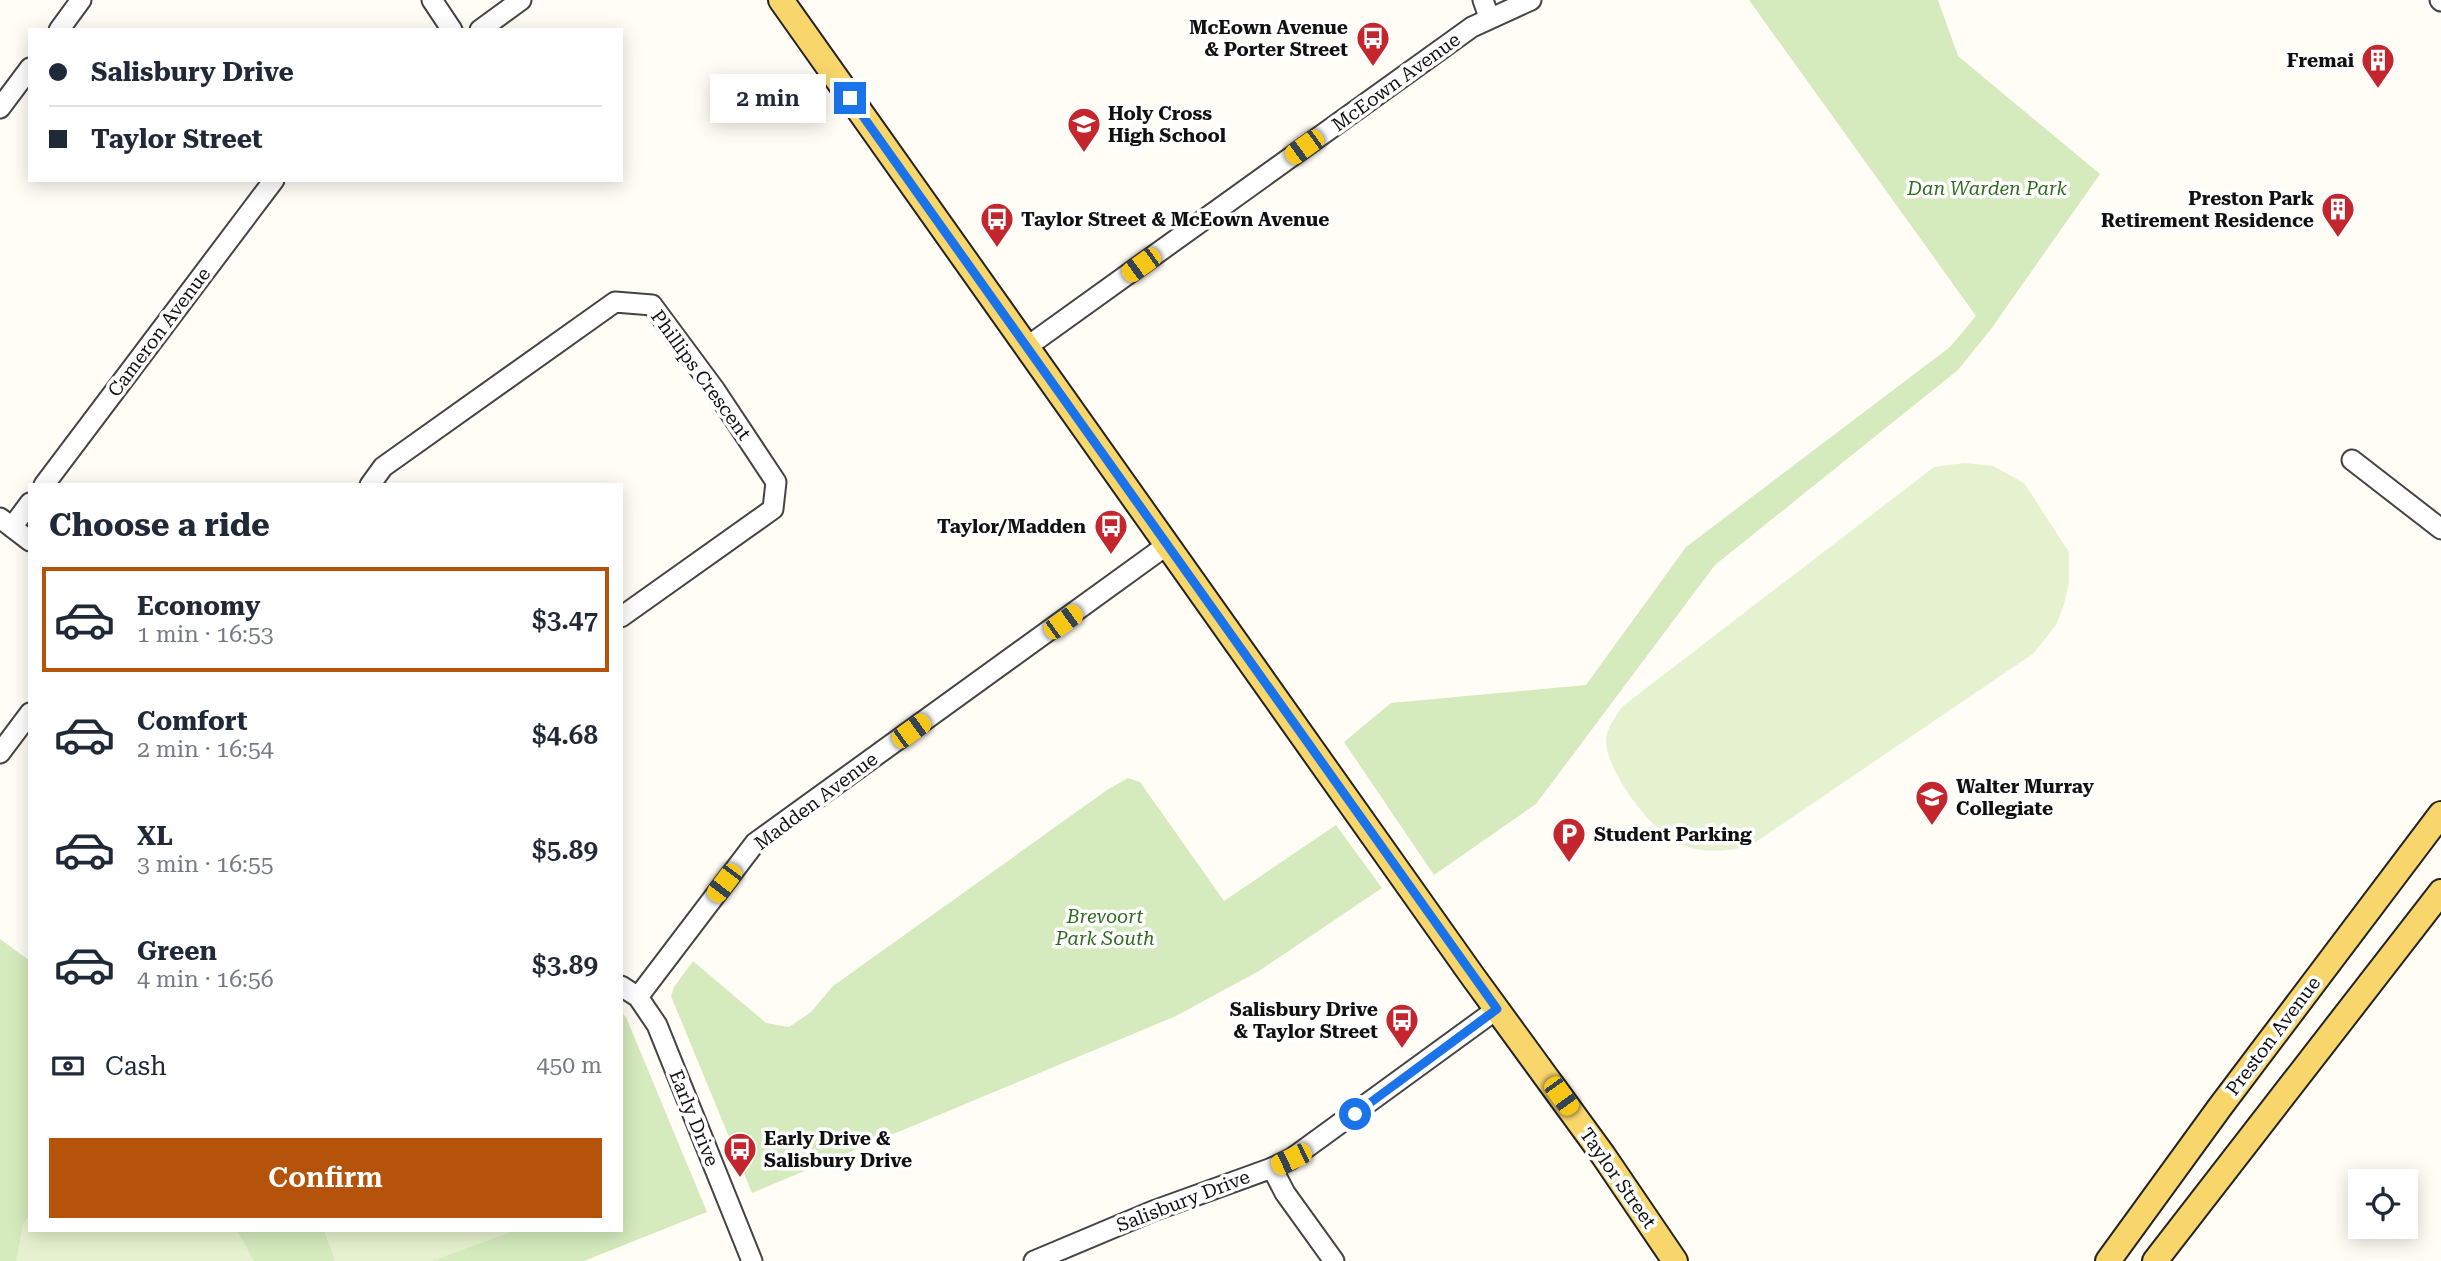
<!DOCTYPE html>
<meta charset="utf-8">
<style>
:root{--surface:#fff;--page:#f6f6f7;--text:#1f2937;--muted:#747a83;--line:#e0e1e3;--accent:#b45309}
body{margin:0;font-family:"Roboto Serif",serif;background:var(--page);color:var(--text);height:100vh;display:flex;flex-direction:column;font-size:26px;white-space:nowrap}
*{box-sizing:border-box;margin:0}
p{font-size:23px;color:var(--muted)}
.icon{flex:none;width:38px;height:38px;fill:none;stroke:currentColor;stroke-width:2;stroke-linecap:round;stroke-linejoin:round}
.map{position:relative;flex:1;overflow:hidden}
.sheet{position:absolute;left:28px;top:483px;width:595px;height:749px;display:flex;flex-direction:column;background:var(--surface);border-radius:0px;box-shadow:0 4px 18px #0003}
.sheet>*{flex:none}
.top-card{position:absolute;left:28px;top:28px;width:595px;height:154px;border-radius:0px;box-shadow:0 4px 18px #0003;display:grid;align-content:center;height:154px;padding:0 21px;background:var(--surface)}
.controls{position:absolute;left:2348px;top:1169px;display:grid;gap:14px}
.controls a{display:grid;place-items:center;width:70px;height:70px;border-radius:0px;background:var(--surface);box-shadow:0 4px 18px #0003;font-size:35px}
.end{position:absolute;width:32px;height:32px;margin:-16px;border:9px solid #1a73e8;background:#fff;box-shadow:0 0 0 4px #fff}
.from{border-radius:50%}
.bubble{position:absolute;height:49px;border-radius:0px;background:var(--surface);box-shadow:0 4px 18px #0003;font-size:23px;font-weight:600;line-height:49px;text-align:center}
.car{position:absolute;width:21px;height:42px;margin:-21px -10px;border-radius:9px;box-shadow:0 0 5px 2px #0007;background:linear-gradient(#f5c518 24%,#345 0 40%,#f5c518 0 76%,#345 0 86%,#f5c518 0)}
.top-card b{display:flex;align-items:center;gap:24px;height:66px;font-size:26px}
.top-card b+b{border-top:2px solid var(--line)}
.top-card i{width:18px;height:18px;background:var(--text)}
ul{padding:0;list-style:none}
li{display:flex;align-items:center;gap:21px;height:105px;margin:0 14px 10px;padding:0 7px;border:4px solid transparent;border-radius:0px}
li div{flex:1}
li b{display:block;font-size:26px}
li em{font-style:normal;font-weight:600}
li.on{border-color:var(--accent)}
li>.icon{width:63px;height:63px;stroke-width:1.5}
h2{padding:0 21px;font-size:32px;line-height:84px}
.pay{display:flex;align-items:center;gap:18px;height:77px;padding:0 21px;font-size:26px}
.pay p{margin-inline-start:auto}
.cta{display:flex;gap:14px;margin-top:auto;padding:14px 21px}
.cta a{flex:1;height:80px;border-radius:0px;background:var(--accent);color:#fff;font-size:28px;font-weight:600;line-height:80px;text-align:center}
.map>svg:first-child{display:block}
</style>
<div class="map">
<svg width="2441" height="1261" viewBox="0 0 2441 1261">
<rect width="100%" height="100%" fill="#fffdf5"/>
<!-- green -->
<g fill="#d5ebbd">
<polygon points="1749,0 1938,0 1958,56 2100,174 1991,329 1958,370 1715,565 1536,804 1434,875 1344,742 1391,703 1586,685 1686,547 1950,347 1976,316"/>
<polygon points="1128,778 1140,782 1224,901 1336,825 1382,888 1259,971 1176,1016 752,1193 671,996 674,987 693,961 766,1023 789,1027 811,1012 833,986 1107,790"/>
<polygon points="0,939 30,961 30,1230 621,1230 621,1013 626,1017 707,1212 584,1261 0,1261"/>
</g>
<!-- pitch -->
<g fill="#e6f2cf">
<path d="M1964 463 1993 466 2024 483 2069 552V583L2064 604 2056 625 2034 653 1750 846C1726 851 1706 854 1682 845 1653 834 1605 771 1606 739 1607 727 1616 716 1623 706L1934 467Z"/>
<polygon points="30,1214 30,1230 237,1230 254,1261 16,1261 23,1224"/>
<polygon points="324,1230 516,1230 432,1261 335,1261"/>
</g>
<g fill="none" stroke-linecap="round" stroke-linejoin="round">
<defs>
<g id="minor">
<polyline points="432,0 452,30"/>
<polyline points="1483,0 1489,17"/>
<polyline points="2440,0 2441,1"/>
<polyline points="59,30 81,0"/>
<polyline points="480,30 521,0"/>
<polyline points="0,108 30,68"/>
<polyline points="1028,346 1472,27 1531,0"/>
<polyline points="2352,460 2441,529"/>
<polyline points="44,485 274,180"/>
<polyline points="370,485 383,467 615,302 652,305 715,390 776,482 773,509 621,617"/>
<polyline points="0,518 30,541"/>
<polyline points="12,527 30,503"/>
<polyline points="0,753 30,713"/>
<polyline points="621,986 638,997 657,1025 752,1261"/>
<polyline points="638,997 755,843 1167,545"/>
<polyline points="1272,1168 1285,1193 1334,1261"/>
<polyline points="1034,1261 1153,1211 1272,1168 1291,1159 1497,1009"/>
</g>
<g id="major">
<polyline points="781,0 1471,974 1603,1155 1675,1261"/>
<polyline points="2108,1261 2220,1107 2441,814"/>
<polyline points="2155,1261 2441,892"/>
</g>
</defs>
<!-- minor casing -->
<use href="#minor" stroke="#444" stroke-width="23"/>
<!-- major casing -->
<use href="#major" stroke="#222" stroke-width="28"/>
<!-- minor -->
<use href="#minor" stroke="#fff" stroke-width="19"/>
<!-- major -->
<use href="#major" stroke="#f9d66b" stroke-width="24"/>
</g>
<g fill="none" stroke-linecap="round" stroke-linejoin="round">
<!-- route -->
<polyline stroke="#1a73e8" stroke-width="9" points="850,98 1497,1009 1355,1114"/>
</g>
<!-- icons -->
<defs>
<symbol id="bus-pin" viewBox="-11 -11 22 30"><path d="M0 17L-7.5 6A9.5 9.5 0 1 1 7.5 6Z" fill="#c4262e" stroke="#fff"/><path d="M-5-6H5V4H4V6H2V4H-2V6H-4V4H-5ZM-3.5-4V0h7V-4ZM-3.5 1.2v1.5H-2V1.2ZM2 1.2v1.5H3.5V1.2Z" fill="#fff"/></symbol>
<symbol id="building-pin" viewBox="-11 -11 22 30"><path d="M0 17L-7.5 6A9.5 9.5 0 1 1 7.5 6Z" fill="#c4262e" stroke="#fff"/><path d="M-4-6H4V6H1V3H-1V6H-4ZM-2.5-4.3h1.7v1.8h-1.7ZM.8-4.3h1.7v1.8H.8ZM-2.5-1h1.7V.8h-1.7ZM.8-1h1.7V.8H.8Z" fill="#fff"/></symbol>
<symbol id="school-pin" viewBox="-11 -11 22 30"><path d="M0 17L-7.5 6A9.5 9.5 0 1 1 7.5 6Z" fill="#c4262e" stroke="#fff"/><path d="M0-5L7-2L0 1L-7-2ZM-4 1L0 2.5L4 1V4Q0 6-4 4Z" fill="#fff"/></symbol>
<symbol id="parking-pin" viewBox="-11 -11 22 30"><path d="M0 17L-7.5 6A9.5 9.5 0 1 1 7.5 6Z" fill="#c4262e" stroke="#fff"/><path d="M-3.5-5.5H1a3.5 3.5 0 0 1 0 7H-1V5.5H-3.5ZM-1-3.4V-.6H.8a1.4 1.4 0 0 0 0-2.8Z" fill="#fff"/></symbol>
</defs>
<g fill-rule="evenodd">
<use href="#bus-pin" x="1354" y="19" width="38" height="52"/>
<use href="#building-pin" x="2359" y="41" width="38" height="52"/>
<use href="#school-pin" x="1065" y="105" width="38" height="52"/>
<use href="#building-pin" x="2319" y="190" width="38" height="52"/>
<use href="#bus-pin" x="978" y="200" width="38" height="52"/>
<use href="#bus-pin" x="1092" y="507" width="38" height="52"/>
<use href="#school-pin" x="1913" y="778" width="38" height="52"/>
<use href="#parking-pin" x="1550" y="815" width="38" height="52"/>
<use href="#bus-pin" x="1383" y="1001" width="38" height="52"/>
<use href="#bus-pin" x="721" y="1130" width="38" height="52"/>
</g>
<g text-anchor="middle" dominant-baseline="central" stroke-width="7" stroke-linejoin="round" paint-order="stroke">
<!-- poi labels -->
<g font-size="19" font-weight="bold" fill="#111" stroke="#fff" text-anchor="end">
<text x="1348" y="27">McEown Avenue<tspan x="1348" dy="22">&amp; Porter Street</tspan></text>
<text x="2354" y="60">Fremai</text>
<text x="1108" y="113" text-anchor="start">Holy Cross<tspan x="1108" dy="22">High School</tspan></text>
<text x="2314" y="198">Preston Park<tspan x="2314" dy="22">Retirement Residence</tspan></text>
<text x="1021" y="219" text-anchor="start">Taylor Street &amp; McEown Avenue</text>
<text x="1086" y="526">Taylor/Madden</text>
<text x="1956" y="786" text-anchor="start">Walter Murray<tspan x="1956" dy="22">Collegiate</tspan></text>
<text x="1594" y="834" text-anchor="start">Student Parking</text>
<text x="1378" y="1009">Salisbury Drive<tspan x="1378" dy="22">&amp; Taylor Street</tspan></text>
<text x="764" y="1138" text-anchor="start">Early Drive &amp;<tspan x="764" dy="22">Salisbury Drive</tspan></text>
</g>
<!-- street labels -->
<g font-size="19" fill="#111" stroke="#fff">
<text transform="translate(1396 82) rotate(-36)">McEown Avenue</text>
<text transform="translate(159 332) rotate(-53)">Cameron Avenue</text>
<text transform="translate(701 375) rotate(54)">Phillips Crescent</text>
<text transform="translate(816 801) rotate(-37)">Madden Avenue</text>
<text transform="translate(2273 1036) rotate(-53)">Preston Avenue</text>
<text transform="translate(694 1118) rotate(68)">Early Drive</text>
<text transform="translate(1618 1178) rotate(55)">Taylor Street</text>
<text transform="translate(1183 1201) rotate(-21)">Salisbury Drive</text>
</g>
<!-- park labels -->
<g font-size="19" font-style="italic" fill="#2f6b1f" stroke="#fff">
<text x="1987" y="188">Dan Warden Park</text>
<text x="1105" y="916">Brevoort<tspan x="1105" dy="22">Park South</tspan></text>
</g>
</g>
</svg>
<div class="controls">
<a><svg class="icon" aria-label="locate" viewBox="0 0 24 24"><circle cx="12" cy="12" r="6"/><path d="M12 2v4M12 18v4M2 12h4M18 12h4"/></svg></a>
</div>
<i class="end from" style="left:1355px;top:1114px"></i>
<i class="end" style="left:850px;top:98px"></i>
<div class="bubble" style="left:710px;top:74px;width:116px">2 min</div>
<i class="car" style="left:1304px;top:147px;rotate:234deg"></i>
<i class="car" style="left:1141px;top:265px;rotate:234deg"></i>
<i class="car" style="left:1063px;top:622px;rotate:54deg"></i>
<i class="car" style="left:911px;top:731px;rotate:54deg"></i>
<i class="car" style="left:724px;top:883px;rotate:217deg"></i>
<i class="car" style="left:1561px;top:1096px;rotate:144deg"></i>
<i class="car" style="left:1291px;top:1159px;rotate:244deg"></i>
<div class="top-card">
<b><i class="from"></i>Salisbury Drive</b>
<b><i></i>Taylor Street</b>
</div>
<section class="sheet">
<h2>Choose a ride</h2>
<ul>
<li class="on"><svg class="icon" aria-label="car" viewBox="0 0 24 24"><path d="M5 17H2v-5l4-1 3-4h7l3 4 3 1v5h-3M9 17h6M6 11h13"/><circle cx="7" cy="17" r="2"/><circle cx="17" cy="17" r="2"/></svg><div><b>Economy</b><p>1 min · 16:53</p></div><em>$3.47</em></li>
<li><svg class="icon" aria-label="car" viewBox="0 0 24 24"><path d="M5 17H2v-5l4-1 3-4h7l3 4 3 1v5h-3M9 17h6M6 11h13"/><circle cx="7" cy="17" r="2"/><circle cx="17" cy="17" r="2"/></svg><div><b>Comfort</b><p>2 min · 16:54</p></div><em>$4.68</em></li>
<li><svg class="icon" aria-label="car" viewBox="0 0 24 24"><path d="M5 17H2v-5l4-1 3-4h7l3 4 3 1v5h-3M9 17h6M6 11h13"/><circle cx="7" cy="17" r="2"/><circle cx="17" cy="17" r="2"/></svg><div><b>XL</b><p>3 min · 16:55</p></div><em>$5.89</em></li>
<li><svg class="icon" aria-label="car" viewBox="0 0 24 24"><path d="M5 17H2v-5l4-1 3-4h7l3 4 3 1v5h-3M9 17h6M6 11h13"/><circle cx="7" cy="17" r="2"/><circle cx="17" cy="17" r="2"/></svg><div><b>Green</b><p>4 min · 16:56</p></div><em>$3.89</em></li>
</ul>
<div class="pay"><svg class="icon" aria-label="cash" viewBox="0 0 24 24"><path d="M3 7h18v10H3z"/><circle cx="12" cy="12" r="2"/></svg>Cash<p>450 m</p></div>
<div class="cta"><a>Confirm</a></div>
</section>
</div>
